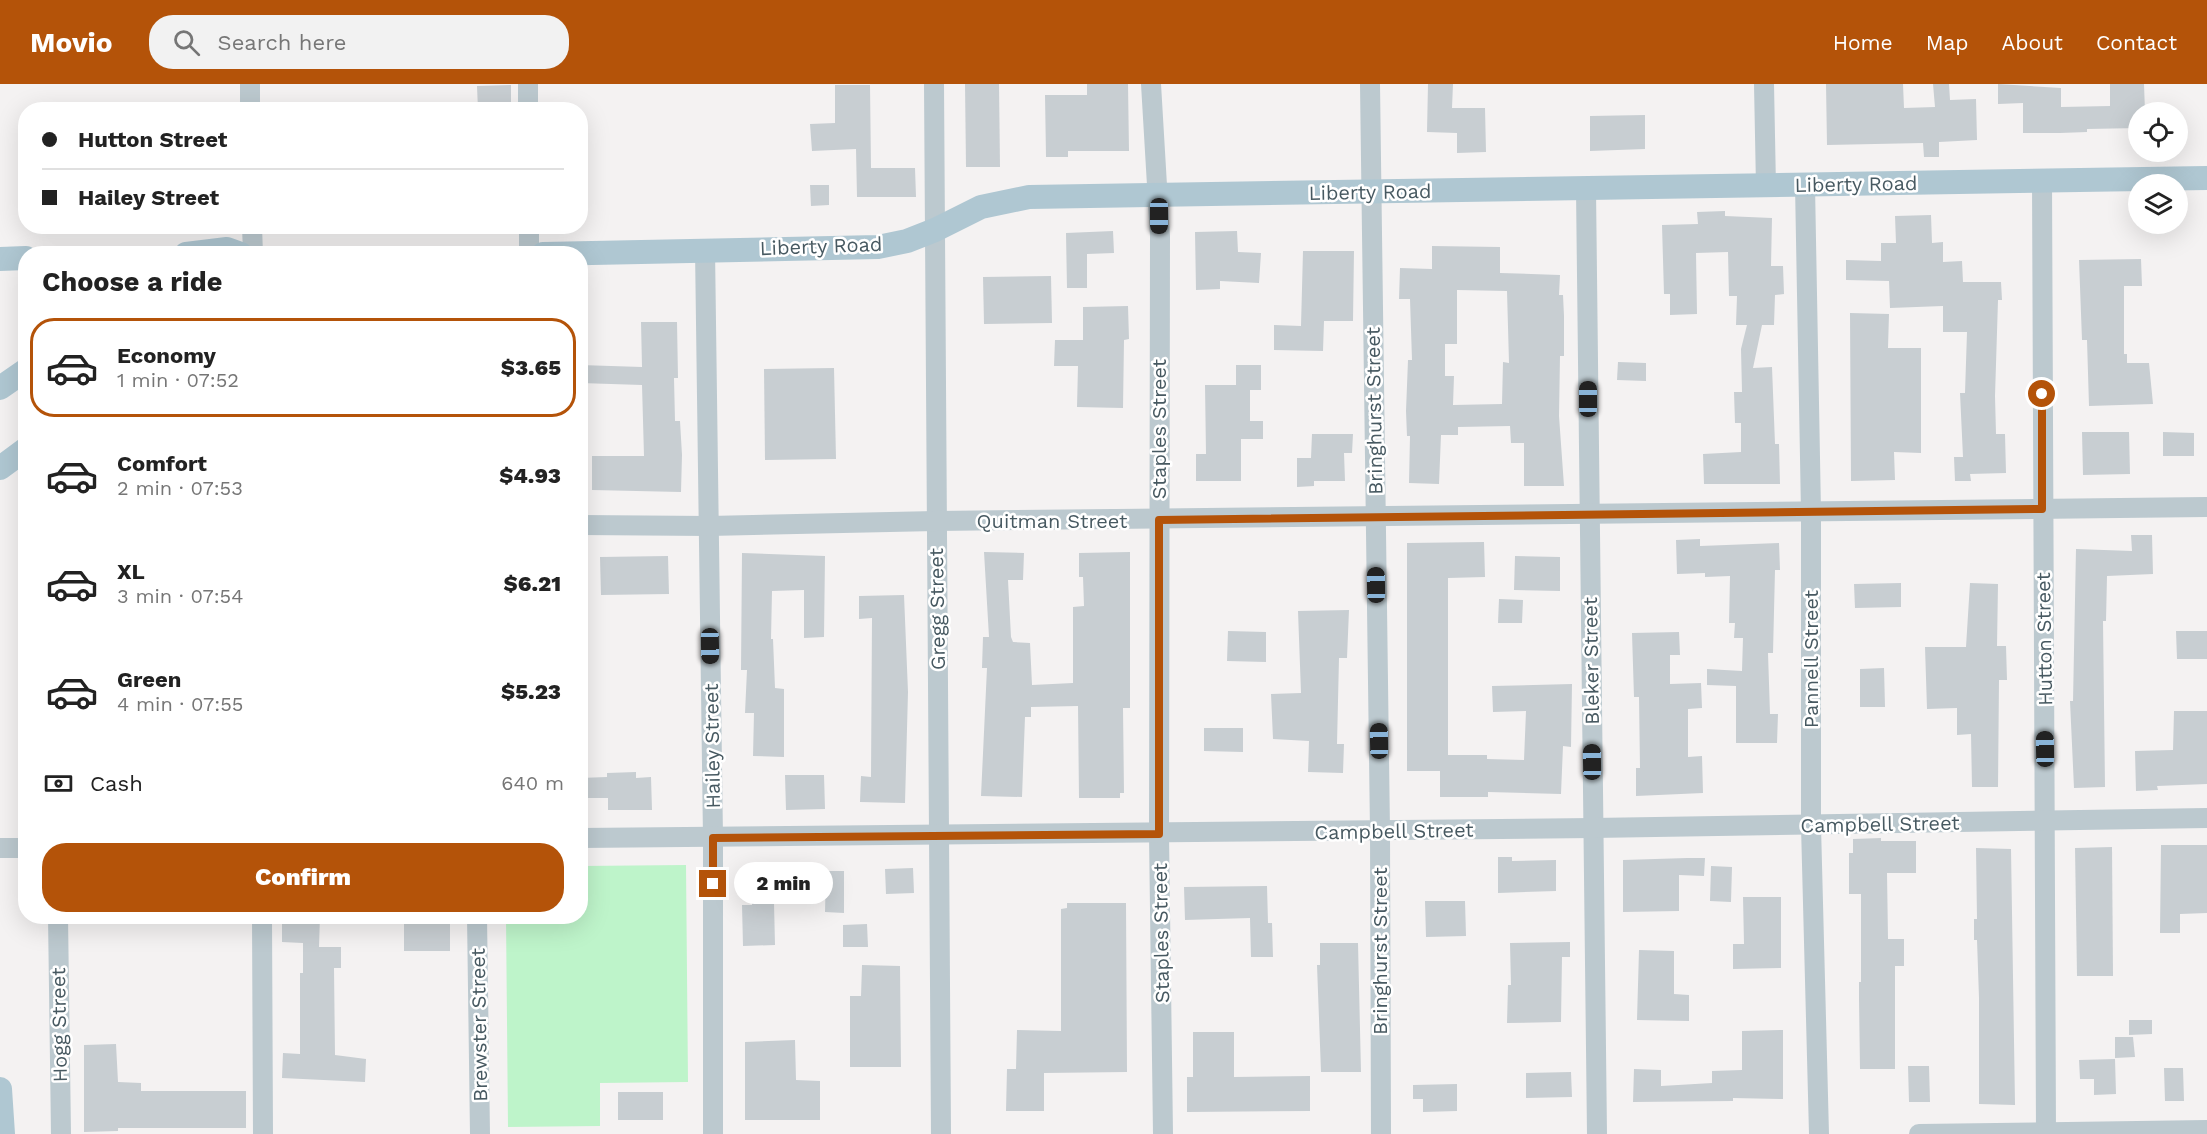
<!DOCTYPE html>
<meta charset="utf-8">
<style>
:root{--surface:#fff;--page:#f2f2f2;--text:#222;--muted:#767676;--line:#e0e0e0;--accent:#b45309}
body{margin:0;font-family:"Work Sans",sans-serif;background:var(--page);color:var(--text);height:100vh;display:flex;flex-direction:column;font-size:22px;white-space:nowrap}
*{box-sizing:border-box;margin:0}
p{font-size:20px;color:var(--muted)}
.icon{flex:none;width:33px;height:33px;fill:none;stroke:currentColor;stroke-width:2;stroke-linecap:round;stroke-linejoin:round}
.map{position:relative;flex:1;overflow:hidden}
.panel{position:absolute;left:18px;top:162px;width:570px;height:678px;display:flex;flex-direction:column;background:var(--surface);border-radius:24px;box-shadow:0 6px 24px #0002}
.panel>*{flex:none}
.hud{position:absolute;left:18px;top:18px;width:570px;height:132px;border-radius:24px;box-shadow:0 6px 24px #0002;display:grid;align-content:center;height:132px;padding:0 24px;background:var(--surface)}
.fabs{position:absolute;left:2128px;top:18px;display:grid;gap:12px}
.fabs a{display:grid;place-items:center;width:60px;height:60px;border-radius:50%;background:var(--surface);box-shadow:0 6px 24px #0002;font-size:30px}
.end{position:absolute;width:27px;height:27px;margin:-14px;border:8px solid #b45309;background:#fff;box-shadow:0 0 0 3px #fff}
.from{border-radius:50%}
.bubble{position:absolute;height:42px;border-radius:21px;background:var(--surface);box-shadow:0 6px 24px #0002;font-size:20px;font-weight:800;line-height:42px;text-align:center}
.car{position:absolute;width:18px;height:36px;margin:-18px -9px;border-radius:8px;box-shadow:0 0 4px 2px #0007;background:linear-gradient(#222 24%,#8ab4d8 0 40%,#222 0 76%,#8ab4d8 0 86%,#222 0)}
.hud b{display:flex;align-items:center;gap:21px;height:57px;font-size:22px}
.hud b+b{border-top:2px solid var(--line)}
.hud i{width:15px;height:15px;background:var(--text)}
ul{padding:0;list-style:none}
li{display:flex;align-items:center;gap:18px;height:99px;margin:0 12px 9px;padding:0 12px;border:3px solid transparent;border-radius:24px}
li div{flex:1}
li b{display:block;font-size:22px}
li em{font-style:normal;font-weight:800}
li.selected{border-color:var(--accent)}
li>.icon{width:54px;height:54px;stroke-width:1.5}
h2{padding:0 24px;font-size:27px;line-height:72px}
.pay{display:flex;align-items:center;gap:15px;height:66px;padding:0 24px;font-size:22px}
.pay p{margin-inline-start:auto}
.action{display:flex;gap:12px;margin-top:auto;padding:12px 24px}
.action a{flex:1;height:69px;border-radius:24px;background:var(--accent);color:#fff;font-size:24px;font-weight:800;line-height:69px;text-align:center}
header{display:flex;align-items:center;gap:36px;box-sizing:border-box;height:84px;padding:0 30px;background:var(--accent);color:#fff}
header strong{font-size:28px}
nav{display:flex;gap:33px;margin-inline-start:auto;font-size:21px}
.search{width:420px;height:54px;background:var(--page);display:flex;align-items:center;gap:15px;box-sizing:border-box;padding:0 21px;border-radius:24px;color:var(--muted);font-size:22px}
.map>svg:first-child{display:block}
</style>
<header>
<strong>Movio</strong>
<div class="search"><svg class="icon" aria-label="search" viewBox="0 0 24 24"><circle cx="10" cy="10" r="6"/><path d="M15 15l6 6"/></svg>Search here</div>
<nav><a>Home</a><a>Map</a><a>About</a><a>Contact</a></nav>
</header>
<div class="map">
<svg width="2207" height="1050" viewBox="0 0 2207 1050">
<rect width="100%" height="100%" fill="#f4f2f2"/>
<!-- green -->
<polygon fill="#bef4ca" points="686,781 688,998 600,999 600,1042 508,1043 506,833 580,832 581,782"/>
<!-- building -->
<g fill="#c8ced2" fill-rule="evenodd">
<polygon points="965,0 999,0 1000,83 966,83"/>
<polygon points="1087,0 1128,0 1129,67 1068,67 1068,73 1046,73 1045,11 1087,11"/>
<polygon points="1428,0 1453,0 1452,24 1485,24 1486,68 1457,69 1457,49 1427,48"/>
<polygon points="1826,0 1903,0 1904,24 1935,23 1933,0 1949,0 1950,16 1976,15 1977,56 1939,58 1939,73 1924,73 1923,59 1827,61"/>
<polygon points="1998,0 2061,4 2061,23 2110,22 2110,0 2144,0 2145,28 2139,28 2139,44 2087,45 2087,48 2060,49 2023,49 2023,19 1998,20"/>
<polygon points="511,1 511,26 478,26 477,2"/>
<polygon points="835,1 870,1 871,84 915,84 916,113 857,113 856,65 812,67 810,40 835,39"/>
<polygon points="1645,31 1645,65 1590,67 1590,32"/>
<polygon points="810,101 829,101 829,121 811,122"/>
<polygon points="1725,127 1725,132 1772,134 1771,182 1783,182 1784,210 1775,211 1774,241 1762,241 1753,284 1772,283 1775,360 1779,360 1780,400 1704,400 1703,370 1741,368 1741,339 1735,339 1734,308 1742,308 1741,265 1747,241 1736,241 1737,212 1729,212 1728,168 1696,169 1697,230 1670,231 1670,210 1664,210 1662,141 1698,140 1697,128"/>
<polygon points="1931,131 1932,159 1943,158 1943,178 1962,177 1963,198 2001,198 2002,216 1998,216 1995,312 1996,350 2005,350 2006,389 1970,390 1971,397 1955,397 1954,373 1963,373 1960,309 1965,309 1967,248 1943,248 1943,222 1890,224 1889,197 1846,196 1846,176 1881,177 1881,159 1896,159 1895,132"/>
<polygon points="1113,147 1114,169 1087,170 1087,204 1067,204 1066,149"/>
<polygon points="1237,147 1238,168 1261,169 1259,199 1220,197 1220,205 1196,206 1195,148"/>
<path d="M1432 162 1500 163V189L1560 191 1559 211H1563L1564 232V272H1560L1559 332 1564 402H1524V359H1511L1510 342 1458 343V351H1441L1439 400 1409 399 1410 352H1407L1406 327 1408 276H1412L1410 215H1399L1400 184 1432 185ZM1457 206 1507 207 1509 279 1503 278 1502 320 1453 321 1454 292H1445V260H1457Z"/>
<polygon points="1303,167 1354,167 1353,237 1324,237 1323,267 1274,266 1274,241 1301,242"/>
<polygon points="2141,175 2142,202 2124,202 2124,270 2127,270 2127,279 2149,279 2153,320 2089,322 2087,256 2082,256 2079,176"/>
<polygon points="1051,192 1052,239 984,240 983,193"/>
<polygon points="1128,222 1129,255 1124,256 1123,324 1077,323 1078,282 1054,282 1055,256 1083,256 1083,223"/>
<polygon points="1850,229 1889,230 1888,264 1921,264 1921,369 1894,368 1895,396 1851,397"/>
<polygon points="641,238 677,238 678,294 674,294 675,337 680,337 682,371 681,408 592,406 592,372 644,372 642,301 580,299 580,281 642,283"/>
<polygon points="1618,278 1646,279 1646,297 1617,296"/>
<polygon points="1236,281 1261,281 1261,306 1250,306 1250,337 1263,337 1263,355 1241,355 1241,397 1196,397 1196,370 1206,370 1205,301 1236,301"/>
<polygon points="834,284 836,375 765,376 764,285"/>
<polygon points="2082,348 2129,348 2130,390 2083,391"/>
<polygon points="2163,348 2194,349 2194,372 2163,372"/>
<polygon points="1312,350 1353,350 1352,369 1344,369 1345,397 1314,397 1314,402 1297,403 1297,374 1311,374"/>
<polygon points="2131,451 2152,451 2153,490 2107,492 2106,537 2103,537 2105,703 2074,704 2070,617 2073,617 2076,465 2132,467"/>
<polygon points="1700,455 1700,462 1779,459 1780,486 1775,486 1773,569 1768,569 1770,630 1778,630 1777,659 1736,659 1736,602 1707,601 1707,585 1742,587 1743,554 1734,554 1735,539 1729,539 1730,492 1705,493 1705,489 1677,490 1676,456"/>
<polygon points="1484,458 1485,493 1448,494 1448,671 1487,671 1487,675 1524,676 1526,627 1493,628 1492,602 1572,600 1571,663 1563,662 1561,710 1488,708 1488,713 1440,713 1440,687 1407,687 1407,459"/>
<polygon points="984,468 1024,469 1023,496 1008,496 1011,553 1013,558 1030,559 1032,601 1073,599 1073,523 1084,522 1083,493 1079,493 1079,469 1130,468 1130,624 1123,624 1124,709 1120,709 1120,714 1079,714 1078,622 1031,623 1031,633 1025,633 1022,713 981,712 987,584 982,584 983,553 989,553"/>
<polygon points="742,469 825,472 824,553 804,554 804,506 772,507 771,555 773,555 775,604 784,605 784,673 753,672 754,629 745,629 747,586 741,586"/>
<polygon points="668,472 669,510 601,511 600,473"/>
<polygon points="1515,472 1560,473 1560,507 1514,506"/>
<polygon points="1901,499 1901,523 1855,524 1854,500"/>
<polygon points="1970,499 1998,500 1997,562 2006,562 2007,596 1999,596 1998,703 1972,703 1971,650 1957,651 1957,624 1927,625 1925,563 1966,563"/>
<polygon points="904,511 908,608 905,719 860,718 861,692 871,693 872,534 859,535 859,512"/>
<polygon points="1499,515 1523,516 1522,539 1498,539"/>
<polygon points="1349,526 1347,574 1339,574 1337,660 1344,660 1343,689 1308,688 1309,657 1273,655 1271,610 1301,609 1298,527"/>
<polygon points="1228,547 1266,548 1266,578 1227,577"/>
<polygon points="2176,547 2207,547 2207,575 2177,575"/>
<polygon points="1679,548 1680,571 1670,571 1670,600 1701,599 1702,624 1688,625 1688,673 1702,672 1703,709 1636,712 1636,684 1640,684 1639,613 1634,613 1632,549"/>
<polygon points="1884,584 1885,623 1860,623 1860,585"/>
<polygon points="2174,627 2207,627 2207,700 2157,702 2158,706 2136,707 2135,667 2173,666"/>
<polygon points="1204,644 1243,644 1243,668 1204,667"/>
<polygon points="636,688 636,694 651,693 652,726 608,726 608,714 580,714 580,694 607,693 607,689"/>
<polygon points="785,691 824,691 825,725 786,726"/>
<polygon points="1881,754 1881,757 1916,757 1916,789 1887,789 1888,855 1904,855 1904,882 1895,882 1895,985 1860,985 1859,915 1859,898 1861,898 1861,810 1849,810 1849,769 1853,769 1853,755"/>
<polygon points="2161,761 2207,761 2207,829 2180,830 2180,849 2160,849"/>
<polygon points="2112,763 2113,892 2077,892 2075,764"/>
<polygon points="1976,764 2011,765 2015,1021 1979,1020 1979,914 1977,856 1974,856 1974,835 1977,835"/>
<polygon points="1498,773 1512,773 1512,777 1556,776 1556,807 1498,809"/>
<polygon points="1687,774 1705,774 1704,792 1679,791 1679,827 1623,828 1623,776"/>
<polygon points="1711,782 1732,783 1731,818 1710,817"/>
<polygon points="913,784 914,809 886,810 885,785"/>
<polygon points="826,787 844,787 844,829 825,828"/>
<polygon points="787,792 788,818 774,819 775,861 743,862 742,821 752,821 751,793"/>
<polygon points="1267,802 1268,839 1272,839 1273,873 1251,873 1250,834 1185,836 1184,803"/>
<polygon points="1743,813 1781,813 1781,884 1733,885 1733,860 1744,860"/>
<polygon points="1425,817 1465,817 1466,852 1426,853"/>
<polygon points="1067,819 1126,819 1127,988 1044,989 1044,1027 1006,1027 1007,985 1016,985 1017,946 1061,947 1061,825 1067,824"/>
<polygon points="282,832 320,832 319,863 341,863 341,884 334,884 335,971 366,975 365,998 282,994 283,969 300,970 300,889 303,889 303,859 282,858"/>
<rect x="404" y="839" width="46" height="28"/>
<polygon points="867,840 868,863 843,863 843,841"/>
<polygon points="1570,858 1570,873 1562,873 1561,938 1507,939 1508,901 1511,901 1510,859"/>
<polygon points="1320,859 1358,859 1361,988 1321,988 1317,881 1320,881"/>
<polygon points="1639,866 1674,867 1674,910 1689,911 1689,937 1637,936"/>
<polygon points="862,881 900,882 901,983 850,983 850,912 861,912"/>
<polygon points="2129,936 2152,936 2152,950 2129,951"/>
<polygon points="1783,946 1783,1015 1733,1014 1733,1017 1633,1018 1634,985 1661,986 1661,1002 1712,999 1712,987 1742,986 1742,947"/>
<polygon points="1193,948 1234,948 1234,993 1310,992 1310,1027 1187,1028 1187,993 1193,993"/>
<polygon points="2115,953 2133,953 2135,973 2115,974"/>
<polygon points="795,956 796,996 820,997 820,1036 745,1036 745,958"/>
<polygon points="116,960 118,998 141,999 141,1007 246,1007 246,1044 118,1044 118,1047 84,1048 84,961"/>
<polygon points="2115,975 2116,1010 2094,1011 2094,995 2080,995 2079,976"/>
<polygon points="1908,982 1929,982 1930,1018 1909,1018"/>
<polygon points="2164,984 2183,984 2184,1017 2165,1017"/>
<polygon points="1571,988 1572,1013 1526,1014 1526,989"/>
<polygon points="1457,1000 1457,1027 1423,1028 1423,1015 1413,1015 1413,1001"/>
<rect x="618" y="1008" width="45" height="28"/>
</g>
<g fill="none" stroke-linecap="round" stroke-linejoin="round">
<!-- minor -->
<g stroke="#bcc9cf" stroke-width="20">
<polyline points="250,0 250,26"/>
<polyline points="528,0 528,26"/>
<polyline points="934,0 941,1050"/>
<polyline points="1151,0 1160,152 1159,750 1163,1050"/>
<polyline points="1370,0 1380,747 1381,1050"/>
<polyline points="1764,0 1766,103"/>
<polyline points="2042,96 2046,1050"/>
<polyline points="1805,101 1811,428 1811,742 1819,1050"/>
<polyline points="1586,105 1597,1050"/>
<polyline points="252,142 253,170"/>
<polyline points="529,142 529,170"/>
<polyline points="705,165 713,754 713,1050"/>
<polyline points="580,441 709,442 936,437 2207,423"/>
<polyline points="580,754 1593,744 2207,734"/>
<polyline points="0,764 26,764"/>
<polyline points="58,832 61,1050"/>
<polyline points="262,832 263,1050"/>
<polyline points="477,832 480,1050"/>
<polyline points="1919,1050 2207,1046"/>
</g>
<!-- major -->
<g stroke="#afc7d2" stroke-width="24">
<polyline points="186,170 227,165 241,170"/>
<polyline points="543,170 878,163 907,157 935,146 981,123 1029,113 2207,94"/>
<polyline points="0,175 26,174"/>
<polyline points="0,304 26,286"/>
<polyline points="0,384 26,365"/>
<polyline points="0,1005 3,1050"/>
</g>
</g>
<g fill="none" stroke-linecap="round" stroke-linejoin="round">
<!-- route -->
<polyline stroke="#b45309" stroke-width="8" points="713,800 713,754 1159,750 1159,436 2042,425 2042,310"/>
</g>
<g text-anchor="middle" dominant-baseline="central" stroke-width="5" stroke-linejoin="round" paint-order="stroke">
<!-- street labels -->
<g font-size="20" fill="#475961" stroke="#fff">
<text transform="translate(1856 100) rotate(-1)">Liberty Road</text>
<text transform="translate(1370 108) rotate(-1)">Liberty Road</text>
<text transform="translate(821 162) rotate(-2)">Liberty Road</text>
<text transform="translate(1374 327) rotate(-91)">Bringhurst Street</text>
<text transform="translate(1159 345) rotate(-90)">Staples Street</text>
<text x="1052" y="437">Quitman Street</text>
<text transform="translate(937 525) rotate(-91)">Gregg Street</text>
<text transform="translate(2044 555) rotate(-91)">Hutton Street</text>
<text transform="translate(1811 575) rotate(-90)">Pannell Street</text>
<text transform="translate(1591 577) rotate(-91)">Bleker Street</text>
<text transform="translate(712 662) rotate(-91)">Hailey Street</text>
<text transform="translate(1880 740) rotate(-1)">Campbell Street</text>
<text transform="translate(1394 747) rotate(-1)">Campbell Street</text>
<text transform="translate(1161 849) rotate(-91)">Staples Street</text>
<text transform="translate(1380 867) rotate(-90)">Bringhurst Street</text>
<text transform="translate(59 941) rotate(-91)">Hogg Street</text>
<text transform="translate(479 941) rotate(-91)">Brewster Street</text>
</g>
</g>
</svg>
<div class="fabs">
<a><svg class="icon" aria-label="locate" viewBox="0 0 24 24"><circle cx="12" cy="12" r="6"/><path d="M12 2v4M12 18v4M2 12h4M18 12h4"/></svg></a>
<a><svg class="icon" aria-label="layers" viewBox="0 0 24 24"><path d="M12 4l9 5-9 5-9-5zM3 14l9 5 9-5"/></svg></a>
</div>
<i class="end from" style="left:2042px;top:310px"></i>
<i class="end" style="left:713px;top:800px"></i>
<div class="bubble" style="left:734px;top:778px;width:99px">2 min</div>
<i class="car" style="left:1159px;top:132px;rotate:180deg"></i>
<i class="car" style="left:1588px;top:315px;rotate:0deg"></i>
<i class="car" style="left:1376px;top:501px;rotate:359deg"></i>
<i class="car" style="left:710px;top:562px;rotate:179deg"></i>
<i class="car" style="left:1379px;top:657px;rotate:359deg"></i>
<i class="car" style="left:2045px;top:665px;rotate:359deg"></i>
<i class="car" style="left:1592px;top:678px;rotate:359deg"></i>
<div class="hud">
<b><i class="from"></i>Hutton Street</b>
<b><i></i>Hailey Street</b>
</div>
<section class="panel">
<h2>Choose a ride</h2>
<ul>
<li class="selected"><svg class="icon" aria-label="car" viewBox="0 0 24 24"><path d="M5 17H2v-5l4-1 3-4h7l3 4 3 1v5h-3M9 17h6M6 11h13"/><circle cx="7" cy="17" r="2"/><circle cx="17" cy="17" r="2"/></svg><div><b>Economy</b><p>1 min · 07:52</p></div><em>$3.65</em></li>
<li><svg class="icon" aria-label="car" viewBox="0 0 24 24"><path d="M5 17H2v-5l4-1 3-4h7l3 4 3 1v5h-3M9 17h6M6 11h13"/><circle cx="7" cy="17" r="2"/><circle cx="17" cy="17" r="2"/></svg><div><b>Comfort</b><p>2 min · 07:53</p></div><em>$4.93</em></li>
<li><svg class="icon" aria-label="car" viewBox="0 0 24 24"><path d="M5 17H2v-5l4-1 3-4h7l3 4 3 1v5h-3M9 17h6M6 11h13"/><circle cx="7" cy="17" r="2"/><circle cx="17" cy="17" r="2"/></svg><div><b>XL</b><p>3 min · 07:54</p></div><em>$6.21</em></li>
<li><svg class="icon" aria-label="car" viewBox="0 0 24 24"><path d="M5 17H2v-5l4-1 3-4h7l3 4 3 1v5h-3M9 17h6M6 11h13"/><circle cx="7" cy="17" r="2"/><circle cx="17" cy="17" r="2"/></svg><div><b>Green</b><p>4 min · 07:55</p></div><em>$5.23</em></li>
</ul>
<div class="pay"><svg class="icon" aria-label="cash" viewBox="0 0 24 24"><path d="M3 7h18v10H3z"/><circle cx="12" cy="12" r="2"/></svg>Cash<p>640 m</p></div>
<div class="action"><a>Confirm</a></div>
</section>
</div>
